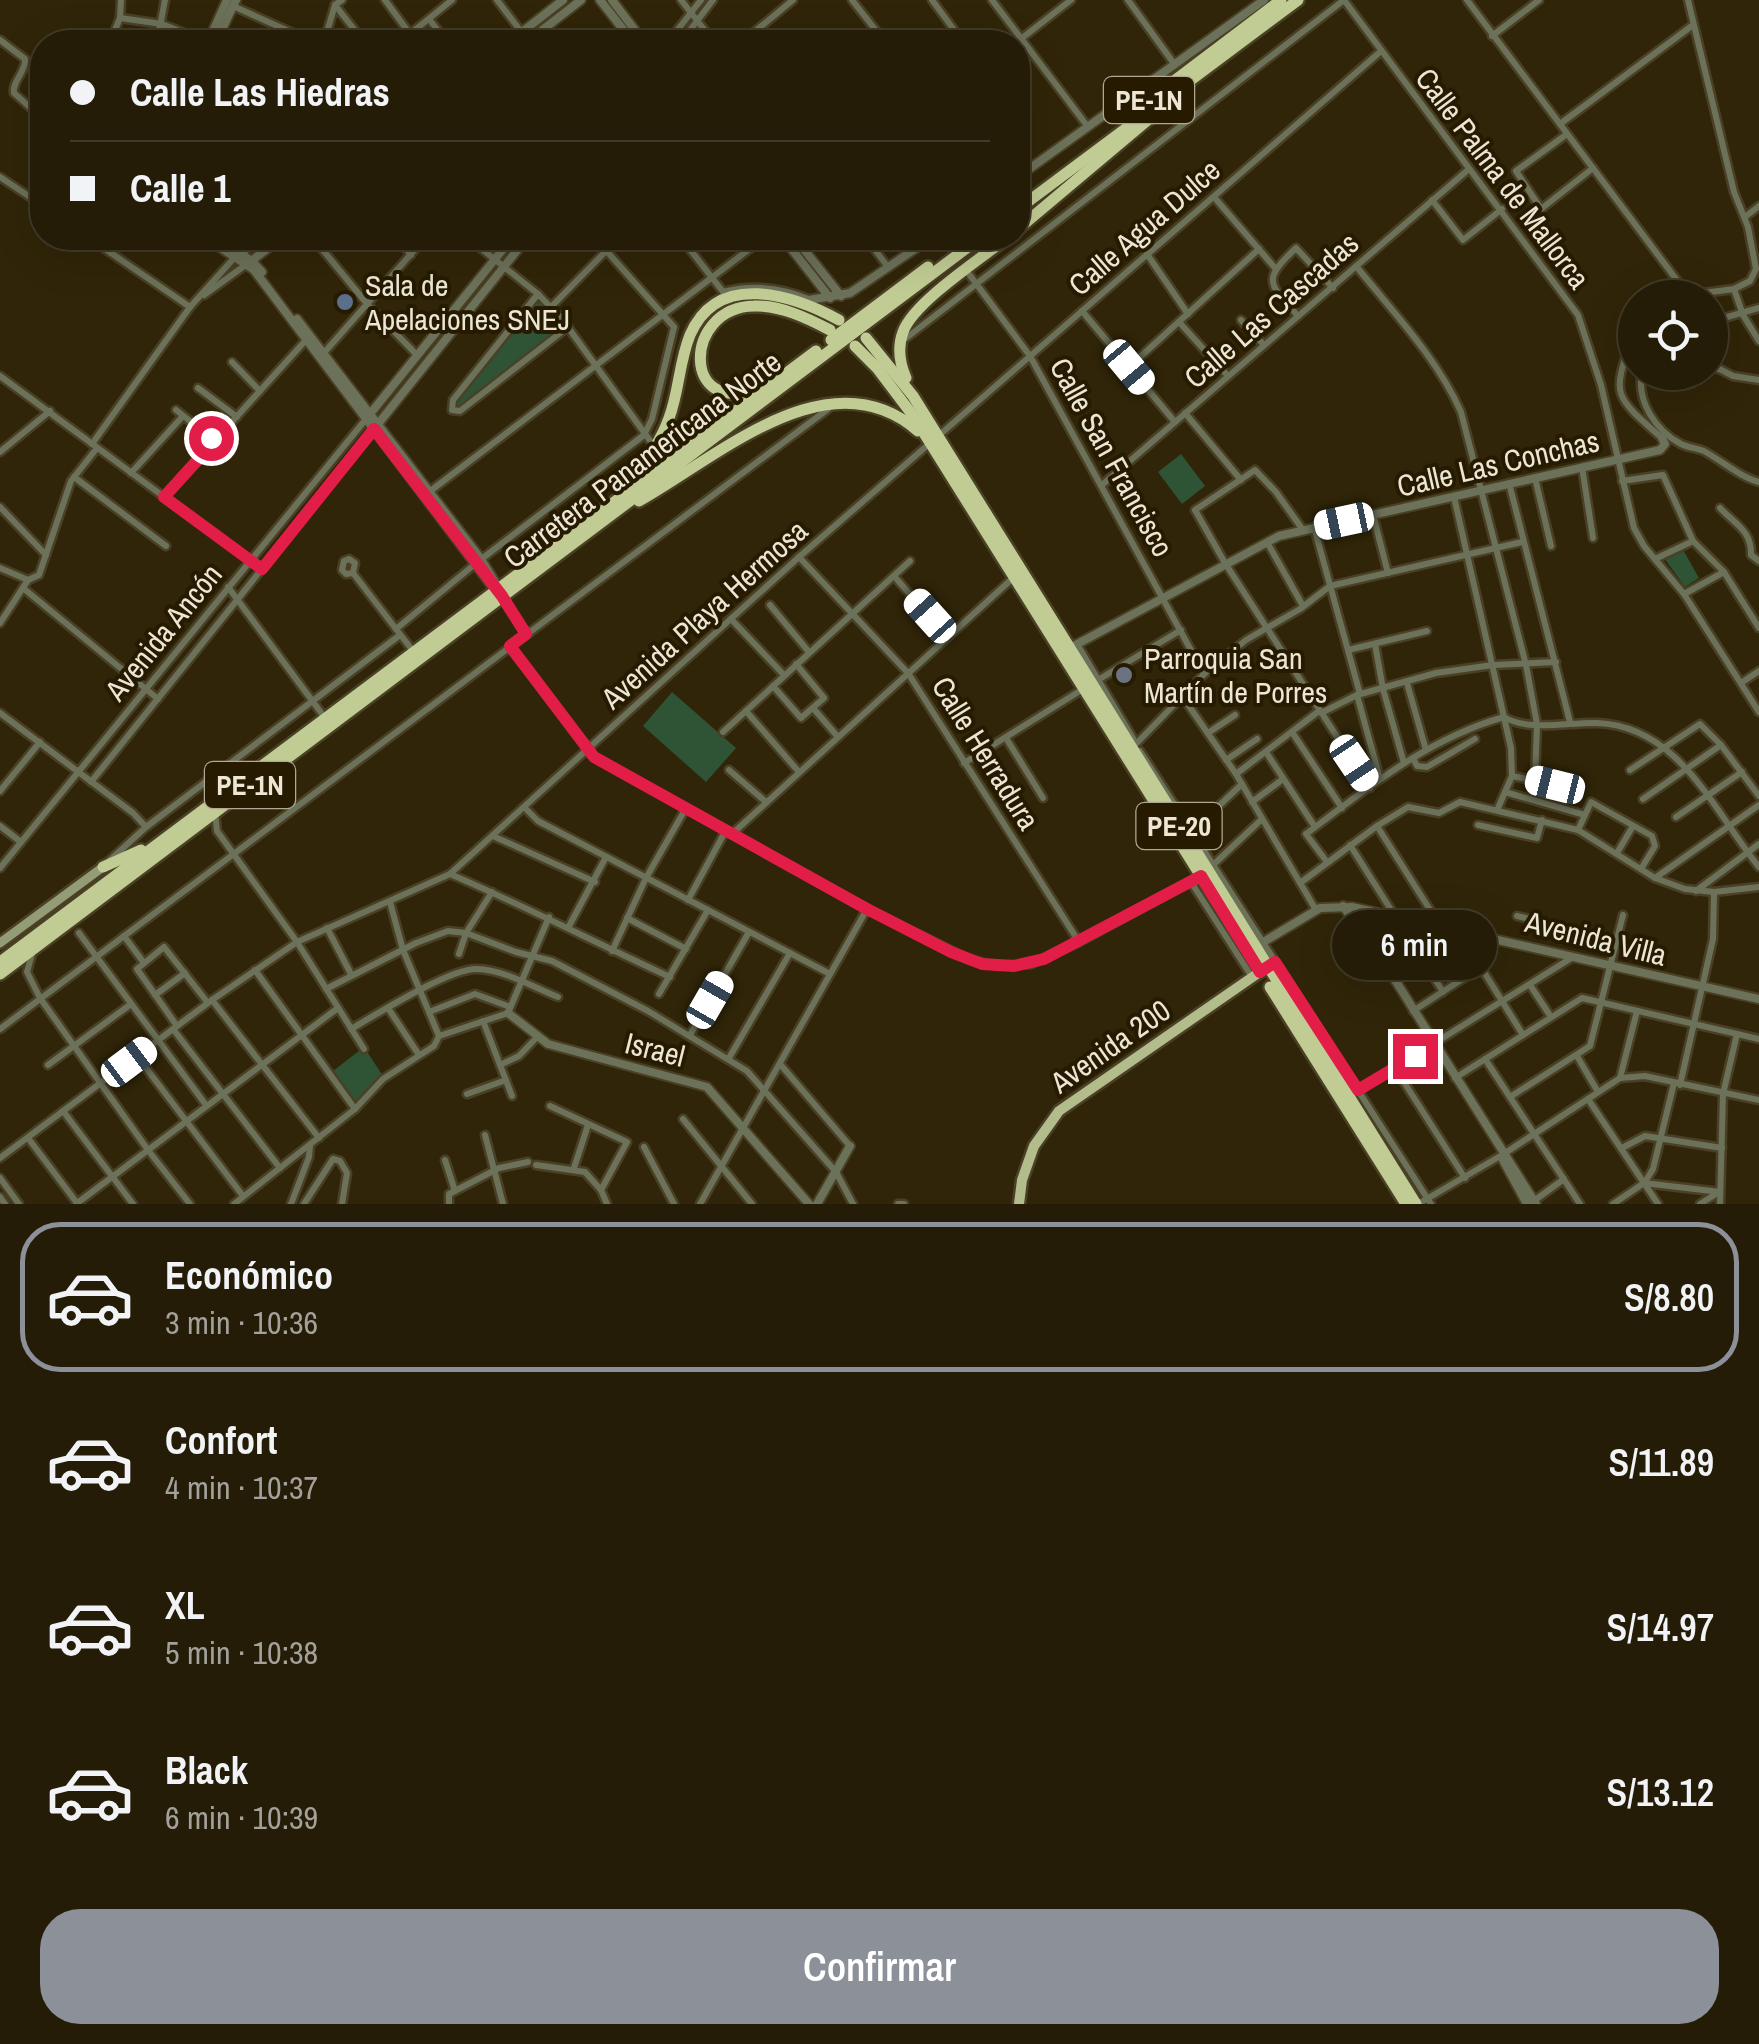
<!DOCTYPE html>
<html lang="es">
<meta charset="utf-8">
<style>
:root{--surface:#241c06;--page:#302914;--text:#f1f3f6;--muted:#a3a19b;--line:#413a28;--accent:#8c9099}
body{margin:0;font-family:"Archivo Narrow",sans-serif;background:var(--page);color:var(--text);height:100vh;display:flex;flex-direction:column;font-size:38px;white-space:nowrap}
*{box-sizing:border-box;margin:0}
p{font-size:32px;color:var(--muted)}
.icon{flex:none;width:55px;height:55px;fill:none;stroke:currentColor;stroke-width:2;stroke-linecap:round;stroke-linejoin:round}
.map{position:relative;height:1204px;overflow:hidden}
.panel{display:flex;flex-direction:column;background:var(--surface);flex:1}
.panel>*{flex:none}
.top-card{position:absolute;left:30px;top:30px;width:1000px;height:220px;border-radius:40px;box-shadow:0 10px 40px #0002,0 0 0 2px var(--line);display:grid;align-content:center;height:220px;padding:0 40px;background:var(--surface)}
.controls{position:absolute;left:1618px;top:280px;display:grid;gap:20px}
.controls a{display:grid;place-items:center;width:110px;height:110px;border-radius:50%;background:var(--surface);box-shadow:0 10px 40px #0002,0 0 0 2px var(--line);font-size:50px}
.end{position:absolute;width:45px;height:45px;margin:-22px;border:12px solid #e11d48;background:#fff;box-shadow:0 0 0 5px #fff}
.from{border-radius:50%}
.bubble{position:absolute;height:70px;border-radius:35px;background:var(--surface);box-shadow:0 10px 40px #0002,0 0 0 2px var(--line);font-size:32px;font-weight:600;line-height:70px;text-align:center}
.car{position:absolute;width:30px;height:60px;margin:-30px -15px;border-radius:12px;box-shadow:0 0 8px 2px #0007;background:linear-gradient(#fff 24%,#345 0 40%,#fff 0 76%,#345 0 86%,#fff 0)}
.top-card b{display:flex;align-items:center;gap:35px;height:95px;font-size:38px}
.top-card b+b{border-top:2px solid var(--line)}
.top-card i{width:25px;height:25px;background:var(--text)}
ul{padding:18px 0 0;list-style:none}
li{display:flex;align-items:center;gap:30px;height:150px;margin:0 20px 15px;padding:0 20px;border:5px solid transparent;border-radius:40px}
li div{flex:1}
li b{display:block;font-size:38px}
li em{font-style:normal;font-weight:600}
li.active{border-color:var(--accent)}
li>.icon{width:90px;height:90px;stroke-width:1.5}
.cta{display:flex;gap:20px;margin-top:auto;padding:20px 40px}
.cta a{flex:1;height:115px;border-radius:40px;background:var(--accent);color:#fff;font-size:40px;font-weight:600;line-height:115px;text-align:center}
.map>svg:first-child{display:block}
</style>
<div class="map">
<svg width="1759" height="1204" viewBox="0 0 1759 1204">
<rect width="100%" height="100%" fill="#302508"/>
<!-- green -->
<g fill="#2e5335">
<polygon points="537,300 563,328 457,409 454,406 457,399"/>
<polygon points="1181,454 1205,486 1182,504 1158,472"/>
<polygon points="1682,548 1699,578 1685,587 1664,558"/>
<polygon points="672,692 736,748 706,782 643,726"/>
<polygon points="364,1047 383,1076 358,1104 333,1071"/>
</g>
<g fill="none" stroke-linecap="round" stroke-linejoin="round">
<defs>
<g id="minor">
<polyline points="342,0 335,5 364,42"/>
<polyline points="385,0 410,34"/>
<polyline points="497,0 523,34"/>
<polyline points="681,0 714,42"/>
<polyline points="852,0 885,42"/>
<polyline points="932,0 963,42"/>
<polyline points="992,0 1088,127"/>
<polyline points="1128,0 1175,65"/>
<polyline points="1344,0 1578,315 1601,385 1634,528 1644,546 1684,594 1759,712"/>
<polyline points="1467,0 1685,291"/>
<polyline points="233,6 313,42"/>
<polyline points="120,18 162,24 207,42"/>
<polyline points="429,19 447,42"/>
<polyline points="1492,36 1539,0"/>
<path d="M0 40 25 59C26 72 12 81 14 93L42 118"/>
<polyline points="110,42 120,18 121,0"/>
<polyline points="157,42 165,0"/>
<polyline points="324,42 335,5"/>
<polyline points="400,42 452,0"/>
<polyline points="668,42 701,0"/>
<polyline points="681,42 713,0"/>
<polyline points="742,42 793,0"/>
<polyline points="1017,42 1071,0"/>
<polyline points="1560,124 1693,25"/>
<polyline points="1567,134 1516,171 1541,209 1593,168"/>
<polyline points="0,177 42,205"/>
<polyline points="29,196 42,179"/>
<polyline points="1214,197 1275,268"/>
<polyline points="1432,200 1463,240 1502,209"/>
<polyline points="1745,217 1759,206"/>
<polyline points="89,238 190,307"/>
<polyline points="313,238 368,305 417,355"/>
<polyline points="398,238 411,255"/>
<polyline points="468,238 538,294 562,319 651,442 652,449"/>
<polyline points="681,238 724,293"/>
<polyline points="866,238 888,267"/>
<polyline points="111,253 122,238"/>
<polyline points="1147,254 1188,314"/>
<path d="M1356 266C1393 312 1437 358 1461 412L1526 665 1537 724 1535 780"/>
<polyline points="966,270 1030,356 1204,674"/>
<polyline points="1734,289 1743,315 1759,341"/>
<path d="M723 292C753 284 783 288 811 300"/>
<polyline points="538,294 453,400 452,410 460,411 568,327"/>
<polyline points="204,295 247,264"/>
<polyline points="1646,298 1666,290 1696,294 1734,289 1750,281 1756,269 1748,227 1734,192 1688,0"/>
<polyline points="551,307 606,251"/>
<polyline points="1082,311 1175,422"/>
<path d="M1298 316C1269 283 1261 281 1296 248L1333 288"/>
<polyline points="1241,320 1264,345"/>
<polyline points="1179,322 1228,376"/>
<polyline points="1710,322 1759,308"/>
<polyline points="1710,328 1718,369"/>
<path d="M1635 329C1613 395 1609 392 1662 438"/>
<polyline points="901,342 1344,0"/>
<polyline points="323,354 425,238"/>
<polyline points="232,362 260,391"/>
<polyline points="1710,364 1733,376 1759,380"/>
<polyline points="1129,367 1259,249"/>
<path d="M1642 372C1636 401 1656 431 1681 444 1689 448 1697 448 1704 451 1722 461 1740 477 1759 482"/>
<polyline points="0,376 262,569"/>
<polyline points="198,388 237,417"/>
<polyline points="176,410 214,440"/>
<polyline points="1185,413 1241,480"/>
<polyline points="92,444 190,307 235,257"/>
<polyline points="0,452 50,411"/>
<polyline points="1582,467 1593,538"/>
<polyline points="131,473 183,416"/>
<polyline points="74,477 166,546"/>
<polyline points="1535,478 1551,546"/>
<polyline points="1622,481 1663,475 1693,541 1724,572 1759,628"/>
<polyline points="1509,483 1570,722"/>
<polyline points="1102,485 1469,169"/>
<polyline points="429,492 764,238"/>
<polyline points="164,497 306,340"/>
<polyline points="1454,497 1511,748 1512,776 1498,808"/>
<polyline points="0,507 46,555"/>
<path d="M1720 508C1735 524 1752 531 1751 555L1759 561"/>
<polyline points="1373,515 1388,573"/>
<polyline points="1314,527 1360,694"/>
<polyline points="1303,530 1276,492 1255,470 1195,510 1225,563 1370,788"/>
<polyline points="1267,542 1303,606"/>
<polyline points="799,557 908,673 1079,942"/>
<polyline points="1655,559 1693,541"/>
<polyline points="0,568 28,580"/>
<polyline points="353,573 355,563 349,559 344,561 342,570 346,574 353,573 413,651"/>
<polyline points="894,576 947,637"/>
<polyline points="228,587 325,718"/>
<polyline points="23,588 158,699"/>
<polyline points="1684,594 1724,572"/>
<polyline points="502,597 526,635"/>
<polyline points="770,605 809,652"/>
<polyline points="731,619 784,675"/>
<polyline points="0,623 28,580 39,575 71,481 97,448"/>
<polyline points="396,629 475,564 644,435 652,419 674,327 595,238"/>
<polyline points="1077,644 1134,740"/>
<polyline points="1375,644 1383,689 1404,763"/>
<polyline points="510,647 594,757 867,909 968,959 997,966 1031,964 1079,942 1200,877"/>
<polyline points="1348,650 1427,631"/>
<polyline points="1098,680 1181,630"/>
<polyline points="1407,683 1426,750"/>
<polyline points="1741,683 1759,671"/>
<polyline points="773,686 801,718 824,698 796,664"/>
<polyline points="1357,695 1380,779"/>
<polyline points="1182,696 1236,774 1316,910"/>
<polyline points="813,708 838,737"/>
<polyline points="746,711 799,772"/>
<polyline points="0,713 133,813 146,827"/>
<polyline points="1321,713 1357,695 1436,673 1493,665 1556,662"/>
<polyline points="723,732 910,561"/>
<polyline points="1292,732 1342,808"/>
<polyline points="1208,733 1235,715"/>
<polyline points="1006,738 1043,798"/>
<polyline points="1133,747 1204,674 1246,640 1300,609 1330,586 1522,542"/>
<polyline points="1140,751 1431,1204"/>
<polyline points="1266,752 1315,827"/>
<polyline points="1413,758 1417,766 1427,767 1475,739"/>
<polyline points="1226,760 1257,739"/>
<polyline points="964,763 1083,689"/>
<polyline points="729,770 766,802"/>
<polyline points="1630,770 1700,724 1721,745 1759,796"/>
<polyline points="1236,774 1319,711"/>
<polyline points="1512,776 1555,785"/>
<polyline points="91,782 375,428"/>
<polyline points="0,791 40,742"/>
<polyline points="1505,792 1585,815"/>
<polyline points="1643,799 1721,745"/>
<polyline points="1252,802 1283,779"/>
<polyline points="525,808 538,821 830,974"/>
<polyline points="215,813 217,831 297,942 364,1049"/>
<polyline points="1676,817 1742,772"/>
<polyline points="1478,825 1537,838 1542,820"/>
<polyline points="0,826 21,842"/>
<polyline points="1377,826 1439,924"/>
<polyline points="1578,830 1591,802 1652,836 1655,846 1641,869"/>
<polyline points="733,833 1013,578"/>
<polyline points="1190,833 1242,784"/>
<polyline points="493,836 595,882"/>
<polyline points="1350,845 1443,992"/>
<polyline points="1617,853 1633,826"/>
<polyline points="109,861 146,827 400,635"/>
<path d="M1327 862 1306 834C1367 788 1429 738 1504 717 1529 732 1569 722 1597 723 1679 726 1713 810 1759 867"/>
<polyline points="1213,865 1262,819"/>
<polyline points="0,868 366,419"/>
<path d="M450 874C525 906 596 943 670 977"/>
<polyline points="1655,878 1759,805"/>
<polyline points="1191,882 1252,977"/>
<polyline points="1300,883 1377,826 1408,807 1439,813 1460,802 1578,830 1655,878 1685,889 1714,892 1759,887"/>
<polyline points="1696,891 1759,844"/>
<polyline points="688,900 726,830"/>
<polyline points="390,902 403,950 439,1036"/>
<polyline points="1517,916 1617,940"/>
<polyline points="627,918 686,949"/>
<polyline points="327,928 351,974"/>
<polyline points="568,928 606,857"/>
<polyline points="1458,930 1523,1035"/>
<polyline points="79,933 206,1105"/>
<polyline points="124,936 144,963"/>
<polyline points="612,951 646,878 686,808"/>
<polyline points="32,954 27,972 40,998 148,1150 190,1204"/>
<polyline points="459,954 466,933 492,892"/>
<polyline points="255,970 355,1109"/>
<polyline points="1530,985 1551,1017"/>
<polyline points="326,989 416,943 448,931 466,933 516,952 552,961 648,1011 747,1071 836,1172 853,1204"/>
<polyline points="659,994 708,910"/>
<polyline points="155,995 185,973"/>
<polyline points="212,1000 319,1138"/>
<polyline points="388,1008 419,1055"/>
<polyline points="1413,1011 1481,967"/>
<polyline points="429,1012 475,994 510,1007"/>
<polyline points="483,1021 512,1096"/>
<polyline points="177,1026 137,969 164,947 208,1003"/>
<polyline points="0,1029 828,409"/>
<polyline points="173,1029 280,1168"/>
<path d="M351 1029C377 1014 450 968 477 969 505 970 533 987 558 997"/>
<polyline points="690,1035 749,932"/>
<polyline points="1577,1056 1598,1092"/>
<polyline points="729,1058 790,953"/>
<polyline points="1485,1059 1580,1204"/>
<polyline points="143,1064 243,1196"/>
<polyline points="780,1064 850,1146"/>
<polyline points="48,1065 131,1004"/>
<polyline points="500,1065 519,1056 538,1036"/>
<polyline points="1395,1068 1465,1178"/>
<polyline points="1455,1078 1582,998 1759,1039"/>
<polyline points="1620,1078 1637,1011"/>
<polyline points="1680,1085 1713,939 1714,892"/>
<polyline points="1359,1090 1573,957"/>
<polyline points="467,1094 506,1080"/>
<polyline points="1510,1097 1590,1046 1623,915"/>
<polyline points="1588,1099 1658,1204"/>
<polyline points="550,1106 627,1142 601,1190 607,1204"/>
<polyline points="63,1111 133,1204"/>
<polyline points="683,1119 752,1204"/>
<polyline points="485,1135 503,1204"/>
<polyline points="28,1138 77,1203"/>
<polyline points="644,1147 674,1204"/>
<polyline points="1622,1148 1645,1136 1722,1148"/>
<polyline points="0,1158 212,1000 297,942 450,874 799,557 1380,52"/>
<polyline points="445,1160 455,1191"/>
<polyline points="536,1165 585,1172 601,1190"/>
<polyline points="574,1168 588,1125"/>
<polyline points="0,1178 19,1204"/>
<polyline points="1645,1182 1653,1169 1674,1083"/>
<polyline points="0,1197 5,1204"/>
<polyline points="1531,1203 1564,1179"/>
<polyline points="76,1204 338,1008"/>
<polyline points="234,1204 355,1109 383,1079 434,1046 439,1036 508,1013 549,917"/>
<polyline points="291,1204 309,1157 310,1145"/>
<polyline points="304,1204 333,1159 340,1161 347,1173 342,1204"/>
<polyline points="449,1204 449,1194 499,1168 528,1162"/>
<polyline points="700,1204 867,909"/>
<polyline points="898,1204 904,1204"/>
<polyline points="1418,1204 1502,1155 1620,1078 1645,1076 1759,1100"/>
<polyline points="1613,1204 1644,1183 1720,1192"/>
<polyline points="1700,1204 1719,1192"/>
<polyline points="1720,1204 1723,1094 1737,1034"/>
</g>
<g id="tertiary">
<polyline points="600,0 633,42"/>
<polyline points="612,0 644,42"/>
<polyline points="208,42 227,0"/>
<polyline points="216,42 236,0"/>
<polyline points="509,42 563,0"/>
<polyline points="527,42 581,0"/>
<polyline points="1018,177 1264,0"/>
<polyline points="206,238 254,270 498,594"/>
<polyline points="215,238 252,261 262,272"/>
<polyline points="783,238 830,298"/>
<polyline points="795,238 841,296"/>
<polyline points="237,256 261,238"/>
<polyline points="250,262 281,238"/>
<polyline points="803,301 850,293 931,238"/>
<polyline points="297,319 481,559 501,592"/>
<polyline points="370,414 512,238"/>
<polyline points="378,424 527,238"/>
<polyline points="1068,649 1279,536 1660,450 1665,444 1662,438"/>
<polyline points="1343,906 1380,956 1536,1204"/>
<polyline points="1255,947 1320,908 1352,907 1759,999"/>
<polyline points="508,1013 548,1044 707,1087 809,1204"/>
<polyline points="1503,1160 1527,1204"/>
<polyline points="817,1204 850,1146"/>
</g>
<polyline id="secondary" points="0,943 103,867"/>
<polyline id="primary" points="1019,1204 1022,1180 1034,1146 1059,1111 1267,967"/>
<g id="trunk">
<polyline points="1157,94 1281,0"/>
<polyline points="1018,209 1298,0"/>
<polyline points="1018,229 1156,113"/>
<polyline points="866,338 913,396 1416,1204"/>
<polyline points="831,340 928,267"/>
<polyline points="855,346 877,368 914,417 1234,929"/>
<path d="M906 378C900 364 897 348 903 332 913 303 980 259 1007 238"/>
<path d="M760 387C681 421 682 307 754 306 780 305 807 318 830 330"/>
<path d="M628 484C645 464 660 443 669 418 679 392 679 362 690 335 718 270 793 295 839 320"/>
<path d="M639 501C719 456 830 354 918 431"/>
<polyline points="103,867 141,850"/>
<polyline points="0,962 816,351"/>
<polyline points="0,974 980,238"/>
<polyline points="1270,987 1406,1204"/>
</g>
</defs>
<!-- minor casing -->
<use href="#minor" stroke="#4a4025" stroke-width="11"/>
<!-- tertiary casing -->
<use href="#tertiary" stroke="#4a4025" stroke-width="12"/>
<!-- secondary casing -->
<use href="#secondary" stroke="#4a4025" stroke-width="14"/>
<!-- primary casing -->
<use href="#primary" stroke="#4a4025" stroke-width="15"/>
<!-- trunk casing -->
<use href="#trunk" stroke="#4a4025" stroke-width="16"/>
<!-- minor -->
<use href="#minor" stroke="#6c7159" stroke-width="6"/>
<!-- tertiary -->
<use href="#tertiary" stroke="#6c7159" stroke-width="8"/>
<!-- secondary -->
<use href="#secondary" stroke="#949c75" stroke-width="9"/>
<!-- primary -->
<use href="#primary" stroke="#b3bd8b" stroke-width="10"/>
<!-- trunk -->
<use href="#trunk" stroke="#c1cc94" stroke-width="11"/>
</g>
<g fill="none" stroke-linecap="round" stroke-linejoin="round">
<!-- route -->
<polyline stroke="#e11d48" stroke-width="12" points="211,438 215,441 164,497 262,569 374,429 502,596 526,634 510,646 594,757 867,909 951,952 982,964 1014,966 1044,959 1201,876 1260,972 1275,962 1358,1090 1415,1056"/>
</g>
<!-- markers -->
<circle fill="#5c6f8a" stroke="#261b01" stroke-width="4" cx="345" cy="302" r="10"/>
<circle fill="#6b7280" stroke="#261b01" stroke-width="4" cx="1124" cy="675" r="10"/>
<g text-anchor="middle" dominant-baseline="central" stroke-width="8" stroke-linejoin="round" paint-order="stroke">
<!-- shield labels -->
<g fill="#261b01" stroke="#b1a995" stroke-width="2.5">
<rect x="1104" y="77" width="90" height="46" rx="8"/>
<rect x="205" y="762" width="90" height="46" rx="8"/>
<rect x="1136.5" y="803" width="85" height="46" rx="8"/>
</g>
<g font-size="28" font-weight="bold" fill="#ede6d5">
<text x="1149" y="100">PE-1N</text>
<text x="250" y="785">PE-1N</text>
<text x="1179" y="826">PE-20</text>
</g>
<!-- street labels -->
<g font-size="30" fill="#ede6d5" stroke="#261b01">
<text transform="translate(1503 178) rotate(53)">Calle Palma de Mallorca</text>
<text transform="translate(1144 227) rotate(-41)">Calle Agua Dulce</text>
<text transform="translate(1271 310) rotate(-41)">Calle Las Cascadas</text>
<text transform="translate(1112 457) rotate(61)">Calle San Francisco</text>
<text transform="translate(642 459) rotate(-37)">Carretera Panamericana Norte</text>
<text transform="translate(1498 463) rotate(-13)">Calle Las Conchas</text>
<text transform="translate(704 614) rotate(-42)">Avenida Playa Hermosa</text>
<text transform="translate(163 632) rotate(-51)">Avenida Ancón</text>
<text transform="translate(986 753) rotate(58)">Calle Herradura</text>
<text transform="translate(1596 938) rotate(14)">Avenida Villa</text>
<text transform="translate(1110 1046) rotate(-35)">Avenida 200</text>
<text transform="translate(655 1049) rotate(14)">Israel</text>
</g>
<!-- poi labels -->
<g font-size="30" fill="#ede6d5" stroke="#261b01" text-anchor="start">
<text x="365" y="285">Sala de<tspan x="365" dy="34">Apelaciones SNEJ</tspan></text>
<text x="1144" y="658">Parroquia San<tspan x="1144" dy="34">Martín de Porres</tspan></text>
</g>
</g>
</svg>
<div class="controls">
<a><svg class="icon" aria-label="locate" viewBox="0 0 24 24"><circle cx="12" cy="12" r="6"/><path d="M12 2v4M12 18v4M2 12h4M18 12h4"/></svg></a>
</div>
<i class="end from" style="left:211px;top:438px"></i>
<i class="end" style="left:1415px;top:1056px"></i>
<div class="bubble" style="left:1332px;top:910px;width:165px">6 min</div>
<i class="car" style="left:1129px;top:367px;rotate:140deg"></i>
<i class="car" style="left:1344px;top:521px;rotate:258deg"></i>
<i class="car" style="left:930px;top:616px;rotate:318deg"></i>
<i class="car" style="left:1354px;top:763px;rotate:146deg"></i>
<i class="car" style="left:1555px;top:785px;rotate:284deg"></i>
<i class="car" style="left:710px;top:1000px;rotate:30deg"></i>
<i class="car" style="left:129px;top:1062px;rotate:53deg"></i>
<div class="top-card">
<b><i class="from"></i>Calle Las Hiedras</b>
<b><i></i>Calle 1</b>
</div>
</div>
<section class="panel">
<ul>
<li class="active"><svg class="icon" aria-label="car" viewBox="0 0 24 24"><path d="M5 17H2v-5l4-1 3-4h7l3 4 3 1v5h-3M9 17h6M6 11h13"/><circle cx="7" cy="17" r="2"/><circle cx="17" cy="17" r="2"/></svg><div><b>Económico</b><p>3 min · 10:36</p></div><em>S/8.80</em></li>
<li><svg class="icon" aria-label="car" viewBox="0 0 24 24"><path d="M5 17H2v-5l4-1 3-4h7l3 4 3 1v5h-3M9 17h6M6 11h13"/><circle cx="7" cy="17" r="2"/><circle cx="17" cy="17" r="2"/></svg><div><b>Confort</b><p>4 min · 10:37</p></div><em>S/11.89</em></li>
<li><svg class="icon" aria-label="car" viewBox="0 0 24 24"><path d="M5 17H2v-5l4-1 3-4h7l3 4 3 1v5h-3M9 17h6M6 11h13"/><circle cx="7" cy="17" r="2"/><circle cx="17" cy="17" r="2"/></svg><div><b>XL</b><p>5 min · 10:38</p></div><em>S/14.97</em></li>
<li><svg class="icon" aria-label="car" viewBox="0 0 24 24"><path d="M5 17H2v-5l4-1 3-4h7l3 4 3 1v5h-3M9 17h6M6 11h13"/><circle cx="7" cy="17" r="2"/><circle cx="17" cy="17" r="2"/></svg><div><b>Black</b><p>6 min · 10:39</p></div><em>S/13.12</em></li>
</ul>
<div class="cta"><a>Confirmar</a></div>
</section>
